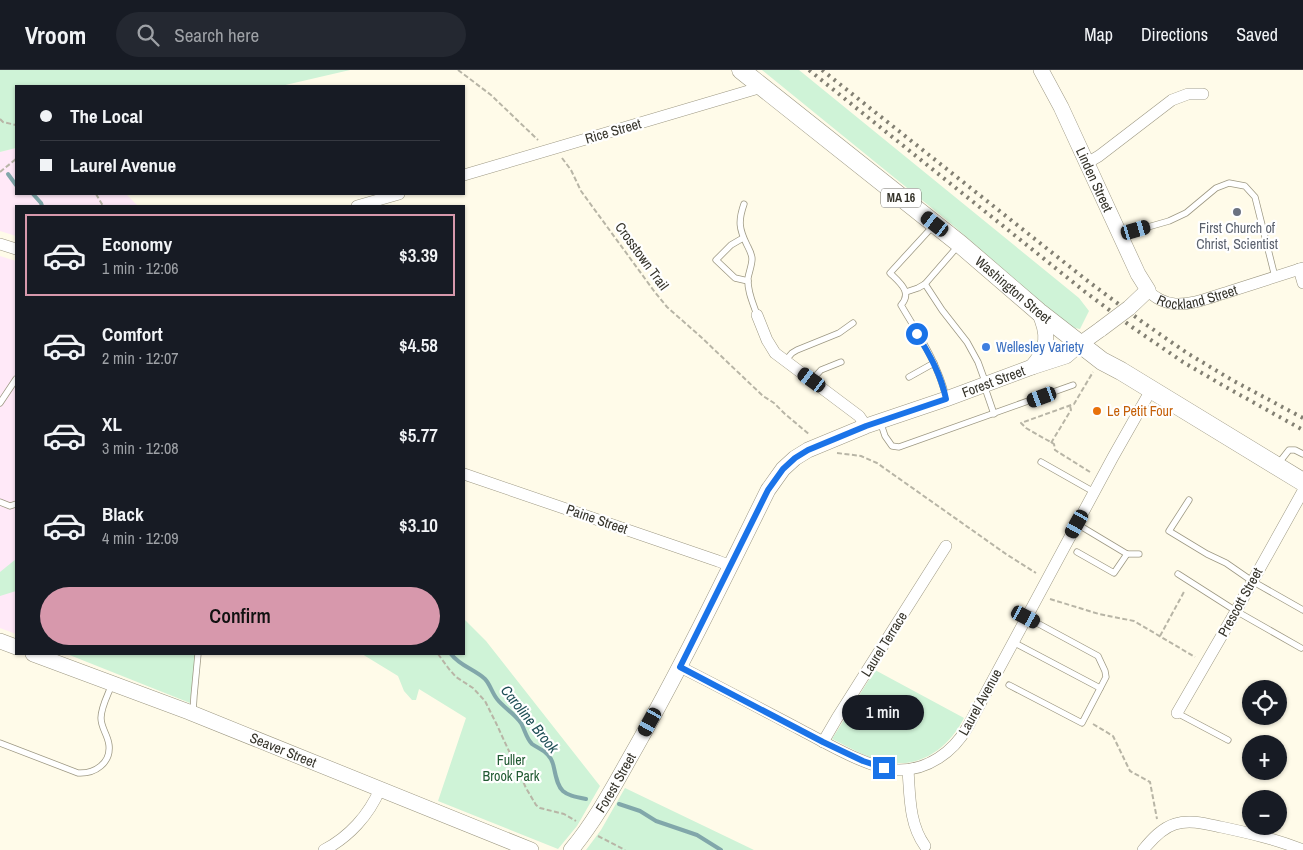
<!DOCTYPE html>
<meta charset="utf-8">
<style>
:root{--surface:#171b24;--page:#242831;--text:#f1f3f6;--muted:#9ea1a6;--line:#363941;--accent:#d798ac}
body{margin:0;font-family:"Archivo Narrow",sans-serif;background:var(--page);color:var(--text);height:100vh;display:flex;flex-direction:column;font-size:19px;white-space:nowrap}
*{box-sizing:border-box;margin:0}
p{font-size:16px;color:var(--muted)}
.icon{flex:none;width:28px;height:28px;fill:none;stroke:currentColor;stroke-width:2;stroke-linecap:round;stroke-linejoin:round}
.map{position:relative;flex:1;overflow:hidden}
.sheet{position:absolute;left:15px;top:135px;width:450px;height:450px;display:flex;flex-direction:column;background:var(--surface);border-radius:0px;box-shadow:0 1px 4px #0004}
.sheet>*{flex:none}
.guide{position:absolute;left:15px;top:15px;width:450px;height:110px;border-radius:0px;box-shadow:0 1px 4px #0004;display:grid;align-content:center;height:110px;padding:0 25px;background:var(--surface)}
.tools{position:absolute;left:1242px;top:610px;display:grid;gap:10px}
.tools a{display:grid;place-items:center;width:45px;height:45px;border-radius:50%;background:var(--surface);box-shadow:0 1px 4px #0004;font-size:25px}
.end{position:absolute;width:22px;height:22px;margin:-11px;border:6px solid #1a73e8;background:#fff;box-shadow:0 0 0 2px #fff}
.from{border-radius:50%}
.bubble{position:absolute;height:35px;border-radius:18px;background:var(--surface);box-shadow:0 1px 4px #0004;font-size:16px;font-weight:600;line-height:35px;text-align:center}
.car{position:absolute;width:15px;height:30px;margin:-15px -8px;border-radius:6px;box-shadow:0 0 4px 1px #0007;background:linear-gradient(#222 24%,#8ab4d8 0 40%,#222 0 76%,#8ab4d8 0 86%,#222 0)}
.guide b{display:flex;align-items:center;gap:18px;height:48px;font-size:19px}
.guide b+b{border-top:1px solid var(--line)}
.guide i{width:12px;height:12px;background:var(--text)}
ul{padding:9px 0 0;list-style:none}
li{display:flex;align-items:center;gap:15px;height:82px;margin:0 10px 8px;padding:0 15px;border:2px solid transparent;border-radius:0px}
li div{flex:1}
li b{display:block;font-size:19px}
li em{font-style:normal;font-weight:600}
li.active{border-color:var(--accent)}
li>.icon{width:45px;height:45px;stroke-width:1.5}
.primary-button{display:flex;gap:10px;margin-top:auto;padding:10px 25px}
.primary-button a{flex:1;height:58px;border-radius:30px;background:var(--accent);color:#111;font-size:20px;font-weight:600;line-height:58px;text-align:center}
header{display:flex;align-items:center;gap:30px;box-sizing:border-box;height:70px;padding:0 25px;background:var(--surface);border-bottom:1px solid var(--line)}
header strong{font-size:24px}
nav{display:flex;gap:28px;margin-inline-start:auto;font-size:18px}
.search{width:350px;height:45px;background:var(--page);display:flex;align-items:center;gap:12px;box-sizing:border-box;padding:0 18px;border-radius:28px;color:var(--muted);font-size:19px}
.map>svg:first-child{display:block}
</style>
<header>
<strong>Vroom</strong>
<div class="search"><svg class="icon" aria-label="search" viewBox="0 0 24 24"><circle cx="10" cy="10" r="6"/><path d="M15 15l6 6"/></svg>Search here</div>
<nav><a>Map</a><a>Directions</a><a>Saved</a></nav>
</header>
<div class="map">
<svg width="1303" height="780" viewBox="0 0 1303 780">
<rect width="100%" height="100%" fill="#fffbe9"/>
<!-- education -->
<g fill="#ffe9f8">
<polygon points="16,78 16,124 126,124 138,136 16,136 16,166 0,161 0,82"/>
<polygon points="0,186 16,191 16,564 0,558"/>
</g>
<!-- green -->
<g fill="#cff3d7">
<polygon points="0,0 350,0 281,16 16,16 16,78 0,82"/>
<polygon points="762,0 799,0 1079,228 1089,241 1080,259 1070,257 949,152"/>
<polygon points="16,489 16,521 0,526 0,502"/>
<polygon points="464,549 486,571 600,716 577,756 558,779 438,731 466,648 419,619 416,630 412,630 404,621 398,606 362,584 464,584"/>
<polygon points="67,584 196,584 190,633"/>
<path d="M875 600 964 648C949 678 920 699 885 692 867 688 849 677 832 669Z"/>
<polygon points="625,718 754,780 586,780 601,760"/>
</g>
<g fill="none" stroke-linecap="round" stroke-linejoin="round">
<!-- stream -->
<g stroke="#81a7aa" stroke-width="4">
<polyline points="8,104 16,115"/>
<polyline points="33,124 41,133 42,136"/>
<path d="M451 584C460 596 474 599 485 609 490 614 492 623 497 629 504 638 514 643 521 653 525 660 526 668 532 674 537 678 543 679 548 685 551 688 553 693 554 698 559 723 562 724 586 729"/>
<polyline points="619,734 640,741 656,751 697,765 721,780"/>
</g>
<defs>
<g id="lane">
<path d="M744 134C738 151 739 159 747 175 749 179 752 184 752 189 752 195 749 202 748 208 747 221 753 233 757 245"/>
<path d="M934 155 890 203C899 212 913 222 901 235 918 264 938 293 946 327"/>
<polyline points="1120,165 1169,151 1186,143 1216,118 1229,113 1245,116 1255,127 1275,207"/>
<polyline points="743,168 731,175 716,190 735,208 748,211"/>
<polyline points="925,214 942,240 967,272 978,292 986,314"/>
<polyline points="906,222 918,218 925,214 958,176"/>
<polyline points="785,291 792,283 797,280 839,263 853,253"/>
<polyline points="909,307 934,293"/>
<polyline points="812,310 821,300 841,292"/>
<polyline points="984,315 994,344"/>
<polyline points="0,333 16,309"/>
<polyline points="880,351 885,366 892,376 899,377 1073,315"/>
<polyline points="1041,392 1094,422"/>
<polyline points="1278,394 1289,380 1295,380 1303,384"/>
<polyline points="1189,430 1169,461 1207,484 1226,493 1252,511 1303,540"/>
<polyline points="0,432 10,436 16,434"/>
<polyline points="1077,454 1127,484 1139,484"/>
<polyline points="1077,482 1114,503 1127,484"/>
<polyline points="1178,504 1236,541 1301,578"/>
<polyline points="1013,572 1100,618"/>
<polyline points="1009,615 1082,653 1106,607 1105,601 1098,586 1026,547"/>
<polyline points="193,642 194,626 198,584"/>
<polyline points="1177,643 1228,670"/>
<path d="M0 673 78 703C95 704 111 693 109 675 108 665 101 658 101 648 101 637 108 625 112 614"/>
</g>
<g id="street">
<polyline points="1087,93 1099,86 1172,30 1188,24 1203,24"/>
<polyline points="464,105 762,17"/>
<polyline points="357,136 399,124"/>
<polyline points="0,174 16,179"/>
<polyline points="1299,199 1303,213"/>
<path id="s1" d="M1148 220C1154 228 1165 233 1175 234 1193 235 1211 227 1228 222 1253 214 1278 206 1303 198"/>
<polyline points="757,245 767,270 775,283 859,346 866,356"/>
<polyline points="464,404 718,491 731,496"/>
<path d="M680 597C720 617 761 639 801 660 826 673 871 700 899 700 928 700 953 682 967 658L1113 387 1151 320"/>
<polyline points="1177,643 1236,541 1303,421"/>
<polyline points="823,672 837,648 946,476"/>
<path d="M908 700C910 726 909 754 925 776"/>
<path d="M324 780C349 767 369 745 380 719"/>
<path d="M1143 780C1152 769 1162 758 1175 754 1190 749 1207 754 1221 757 1249 763 1276 769 1303 780"/>
</g>
<g id="secondary">
<path id="s2" d="M1041 0 1061 37 1138 204 1148 220 1129 238"/>
<path d="M1032 297C1049 278 1049 264 1039 242"/>
<polyline points="0,571 16,577"/>
<path id="s3" d="M33 584 189 642 531 780"/>
<path id="s4" d="M571 780C597 749 616 712 636 677 683 594 725 507 768 420L783 399 795 388 808 380 866 356 946 329 1032 297 1066 286 1080 274 1101 259"/>
</g>
<g id="primary">
<path id="s5" d="M741 0 960 174 1039 242 1102 291 1121 301 1303 412"/>
</g>
</defs>
<!-- lane casing -->
<use href="#lane" stroke="#9d9883" stroke-width="7"/>
<!-- street casing -->
<use href="#street" stroke="#9d9883" stroke-width="12"/>
<!-- secondary casing -->
<use href="#secondary" stroke="#9d9883" stroke-width="16"/>
<!-- primary casing -->
<use href="#primary" stroke="#9d9883" stroke-width="19"/>
<!-- path -->
<g stroke="#b8b5a6" stroke-width="2" stroke-dasharray="5 2.5" stroke-linecap="butt">
<polyline points="458,0 491,25 538,70"/>
<polyline points="0,49 3,52 16,55"/>
<polyline points="562,88 571,100 581,121 654,221 667,237 701,267 763,326 774,333 785,344 810,365"/>
<polyline points="0,102 16,89"/>
<polyline points="96,124 103,136"/>
<polyline points="1051,373 1071,340 1070,336"/>
<polyline points="837,383 861,386 877,393 1006,484 1036,503"/>
<polyline points="1090,402 1055,380 1054,374 1026,358 1021,353 1074,334 1093,302"/>
<polyline points="1050,529 1099,544 1134,551 1195,587"/>
<polyline points="1160,566 1185,520"/>
<polyline points="438,584 449,599 456,607 473,618 485,631 496,653 526,718 536,735 540,738 564,744 576,751"/>
<polyline points="1093,654 1113,666 1130,701 1150,712 1157,749"/>
<polyline points="598,766 625,780"/>
</g>
<!-- lane -->
<use href="#lane" stroke="#fff" stroke-width="5.5"/>
<!-- street -->
<use href="#street" stroke="#fff" stroke-width="11"/>
<!-- secondary -->
<use href="#secondary" stroke="#fff" stroke-width="15"/>
<!-- primary -->
<use href="#primary" stroke="#fff" stroke-width="18"/>
<!-- rail -->
<g stroke="#838073" stroke-width="4" stroke-dasharray="2.5 5" stroke-linecap="butt">
<polyline points="809,0 1084,221 1132,257 1183,292 1224,316 1303,360"/>
<polyline points="822,0 1089,212 1141,251 1187,283 1232,310 1303,348"/>
</g>
<defs>
<polyline id="secondary-bridge" points="1101,259 1129,238"/>
</defs>
<!-- secondary-bridge casing -->
<use href="#secondary-bridge" stroke="#9d9883" stroke-width="16" stroke-linecap="butt"/>
<!-- secondary-bridge -->
<use href="#secondary-bridge" stroke="#fff" stroke-width="15"/>
</g>
<g fill="none" stroke-linecap="round" stroke-linejoin="round">
<!-- route -->
<path stroke="#1a73e8" stroke-width="6" d="M884 698 863 691 823 672 680 597 768 420 783 399 795 388 808 380 866 356 946 329C941 305 930 285 917 264"/>
</g>
<!-- markers -->
<circle fill="#6b7280" stroke="#fff" stroke-width="2" cx="1237" cy="142" r="5"/>
<circle fill="#3f7fe0" stroke="#fff" stroke-width="2" cx="986" cy="277" r="5"/>
<circle fill="#e8710a" stroke="#fff" stroke-width="2" cx="1097" cy="341" r="5"/>
<g text-anchor="middle" dominant-baseline="central" stroke-width="4.5" stroke-linejoin="round" paint-order="stroke">
<!-- shield labels -->
<rect fill="#fff" stroke="#72716b" stroke-width="1" x="881" y="118.5" width="40" height="19" rx="4"/>
<g font-size="12" font-weight="bold" fill="#36342b">
<text x="901" y="128">MA 16</text>
</g>
<!-- street labels -->
<g font-size="14" fill="#36342b" stroke="#fff">
<text transform="translate(613 61) rotate(-16)">Rice Street</text>
<text stroke="none"><textPath href="#s2" startOffset="122">Linden Street</textPath></text>
<text transform="translate(642 186) rotate(54)">Crosstown Trail</text>
<text stroke="none"><textPath href="#s5" startOffset="350">Washington Street</textPath></text>
<text stroke="none"><textPath href="#s1" startOffset="54">Rockland Street</textPath></text>
<text stroke="none"><textPath href="#s4" startOffset="666">Forest Street</textPath></text>
<text transform="translate(597 449) rotate(19)">Paine Street</text>
<text transform="translate(1240 532) rotate(-61)">Prescott Street</text>
<text transform="translate(884 574) rotate(-58)">Laurel Terrace</text>
<text transform="translate(980 632) rotate(-61)">Laurel Avenue</text>
<text stroke="none"><textPath href="#s3" startOffset="268">Seaver Street</textPath></text>
<text stroke="none"><textPath href="#s4" startOffset="81">Forest Street</textPath></text>
</g>
<!-- worship labels -->
<g font-size="14" fill="#5b616d" stroke="#fff">
<text x="1237" y="158">First Church of<tspan x="1237" dy="16">Christ, Scientist</tspan></text>
</g>
<!-- shop labels -->
<g font-size="14" fill="#366cbe" stroke="#fff" text-anchor="start">
<text x="996" y="277">Wellesley Variety</text>
</g>
<!-- food labels -->
<g font-size="14" fill="#c56008" stroke="#fff" text-anchor="start">
<text x="1107" y="341">Le Petit Four</text>
</g>
<!-- park labels -->
<g font-size="14" fill="#205932" stroke="#fff">
<text x="511" y="690">Fuller<tspan x="511" dy="16">Brook Park</tspan></text>
</g>
<!-- water labels -->
<g font-size="15" font-style="italic" fill="#1f4f56" stroke="#fff">
<text transform="translate(530 649) rotate(51)">Caroline Brook</text>
</g>
</g>
</svg>
<div class="tools">
<a><svg class="icon" aria-label="locate" viewBox="0 0 24 24"><circle cx="12" cy="12" r="6"/><path d="M12 2v4M12 18v4M2 12h4M18 12h4"/></svg></a>
<a>+</a>
<a>−</a>
</div>
<i class="end from" style="left:917px;top:264px"></i>
<i class="end" style="left:884px;top:698px"></i>
<div class="bubble" style="left:842px;top:625px;width:82px">1 min</div>
<i class="car" style="left:935px;top:154px;rotate:308deg"></i>
<i class="car" style="left:1136px;top:160px;rotate:74deg"></i>
<i class="car" style="left:812px;top:310px;rotate:306deg"></i>
<i class="car" style="left:1042px;top:327px;rotate:250deg"></i>
<i class="car" style="left:1077px;top:454px;rotate:209deg"></i>
<i class="car" style="left:1026px;top:547px;rotate:118deg"></i>
<i class="car" style="left:650px;top:652px;rotate:209deg"></i>
<div class="guide">
<b><i class="from"></i>The Local</b>
<b><i></i>Laurel Avenue</b>
</div>
<section class="sheet">
<ul>
<li class="active"><svg class="icon" aria-label="car" viewBox="0 0 24 24"><path d="M5 17H2v-5l4-1 3-4h7l3 4 3 1v5h-3M9 17h6M6 11h13"/><circle cx="7" cy="17" r="2"/><circle cx="17" cy="17" r="2"/></svg><div><b>Economy</b><p>1 min · 12:06</p></div><em>$3.39</em></li>
<li><svg class="icon" aria-label="car" viewBox="0 0 24 24"><path d="M5 17H2v-5l4-1 3-4h7l3 4 3 1v5h-3M9 17h6M6 11h13"/><circle cx="7" cy="17" r="2"/><circle cx="17" cy="17" r="2"/></svg><div><b>Comfort</b><p>2 min · 12:07</p></div><em>$4.58</em></li>
<li><svg class="icon" aria-label="car" viewBox="0 0 24 24"><path d="M5 17H2v-5l4-1 3-4h7l3 4 3 1v5h-3M9 17h6M6 11h13"/><circle cx="7" cy="17" r="2"/><circle cx="17" cy="17" r="2"/></svg><div><b>XL</b><p>3 min · 12:08</p></div><em>$5.77</em></li>
<li><svg class="icon" aria-label="car" viewBox="0 0 24 24"><path d="M5 17H2v-5l4-1 3-4h7l3 4 3 1v5h-3M9 17h6M6 11h13"/><circle cx="7" cy="17" r="2"/><circle cx="17" cy="17" r="2"/></svg><div><b>Black</b><p>4 min · 12:09</p></div><em>$3.10</em></li>
</ul>
<div class="primary-button"><a>Confirm</a></div>
</section>
</div>
